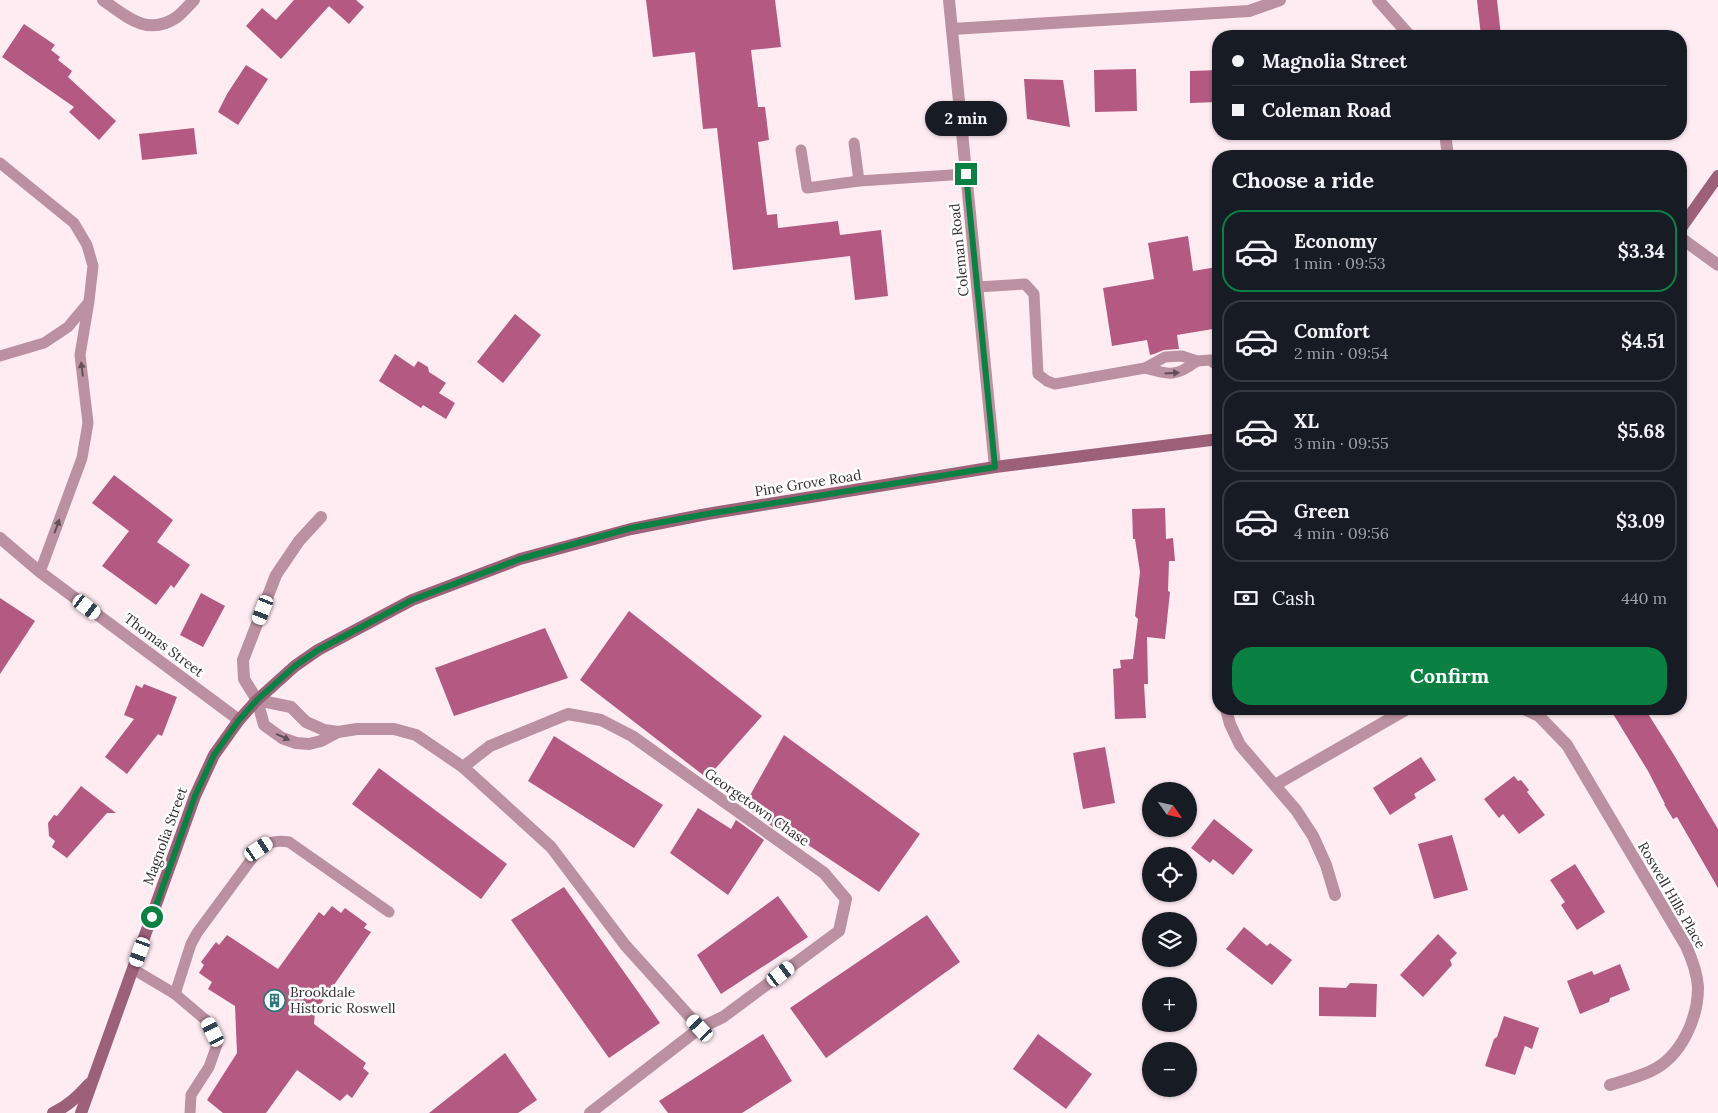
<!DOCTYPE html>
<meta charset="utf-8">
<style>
:root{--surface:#171b24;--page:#20242c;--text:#f1f3f6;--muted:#9ea1a6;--line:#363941;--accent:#0b8043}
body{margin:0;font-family:Lora,serif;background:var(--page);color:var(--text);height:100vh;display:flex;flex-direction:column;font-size:19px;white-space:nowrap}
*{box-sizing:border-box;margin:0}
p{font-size:16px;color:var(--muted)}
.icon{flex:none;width:28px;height:28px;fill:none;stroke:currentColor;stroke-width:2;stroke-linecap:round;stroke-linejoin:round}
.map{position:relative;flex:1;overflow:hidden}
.drawer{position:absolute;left:1212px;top:150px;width:475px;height:565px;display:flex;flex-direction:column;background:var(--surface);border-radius:20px;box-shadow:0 1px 4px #0004}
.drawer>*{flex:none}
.hud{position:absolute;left:1212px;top:30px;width:475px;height:110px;border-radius:20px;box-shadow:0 1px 4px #0004;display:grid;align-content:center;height:110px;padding:0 20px;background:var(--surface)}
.needle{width:32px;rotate:124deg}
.fabs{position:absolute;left:1142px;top:782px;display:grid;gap:10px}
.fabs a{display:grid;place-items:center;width:55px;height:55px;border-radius:50%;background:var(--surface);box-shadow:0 1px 4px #0004;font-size:25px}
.end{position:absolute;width:22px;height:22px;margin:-11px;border:6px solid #0b8043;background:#fff;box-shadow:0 0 0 2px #fff}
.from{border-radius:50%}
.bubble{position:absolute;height:35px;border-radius:18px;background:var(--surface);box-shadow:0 1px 4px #0004;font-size:16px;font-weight:800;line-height:35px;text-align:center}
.car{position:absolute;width:15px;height:30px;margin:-15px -8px;border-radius:6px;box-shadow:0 0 4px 1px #0007;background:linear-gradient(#fff 24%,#345 0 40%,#fff 0 76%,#345 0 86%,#fff 0)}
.hud b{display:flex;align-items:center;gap:18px;height:48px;font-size:19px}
.hud b+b{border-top:1px solid var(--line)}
.hud i{width:12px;height:12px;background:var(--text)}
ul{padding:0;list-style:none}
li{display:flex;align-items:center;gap:15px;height:82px;margin:0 10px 8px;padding:0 10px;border:2px solid var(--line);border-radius:20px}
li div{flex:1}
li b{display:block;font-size:19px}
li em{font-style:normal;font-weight:800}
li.active{border-color:var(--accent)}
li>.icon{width:45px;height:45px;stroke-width:1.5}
h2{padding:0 20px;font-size:22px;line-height:60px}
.pay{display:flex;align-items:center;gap:12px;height:55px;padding:0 20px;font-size:19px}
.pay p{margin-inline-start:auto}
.action{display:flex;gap:10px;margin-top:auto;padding:10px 20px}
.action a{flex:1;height:58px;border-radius:20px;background:var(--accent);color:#fff;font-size:20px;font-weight:800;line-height:58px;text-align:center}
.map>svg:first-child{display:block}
</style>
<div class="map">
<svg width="1718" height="1113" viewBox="0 0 1718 1113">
<rect width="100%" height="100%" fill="#ffecf3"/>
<!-- building -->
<g fill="#b45981">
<polygon points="294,0 356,0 364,7 349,24 329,6 281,59 246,26 262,8 276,20"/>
<polygon points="646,0 775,0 781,47 751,50 758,107 765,107 769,140 758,142 767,215 777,214 778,228 838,221 840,235 881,230 888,296 855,300 850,256 733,270 717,128 703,129 695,52 653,57"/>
<polygon points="1477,0 1497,0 1501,36 1481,36"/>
<polygon points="24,24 55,45 51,50 60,57 58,60 72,71 68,77 116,121 99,140 69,112 74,107 2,57"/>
<polygon points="246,65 268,79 238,125 218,112 227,94"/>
<polygon points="1136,69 1137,111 1095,112 1094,70"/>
<polygon points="1219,70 1219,102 1190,103 1190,71"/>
<polygon points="1024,79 1063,80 1070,127 1027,119"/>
<polygon points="194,128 197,154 142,160 139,134"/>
<polygon points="1188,236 1193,271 1217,267 1219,328 1177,335 1179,349 1164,350 1154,354 1150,355 1147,340 1112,346 1103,288 1154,279 1148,243"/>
<polygon points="515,314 541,335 503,383 477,362"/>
<polygon points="395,354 414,367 418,361 428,367 429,372 446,383 439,393 455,403 446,419 423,405 421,408 379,381"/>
<polygon points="114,475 173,520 157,542 190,565 174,588 171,585 156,605 102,566 129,531 92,503"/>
<polygon points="1165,508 1166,539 1173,538 1175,561 1169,561 1168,591 1170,592 1165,639 1147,637 1148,684 1144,684 1146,718 1115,719 1113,669 1121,668 1120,660 1133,659 1138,619 1135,616 1140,572 1135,539 1133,539 1132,509"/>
<polygon points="201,593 225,606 203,647 180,635"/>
<polygon points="0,598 35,621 0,674"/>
<polygon points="629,611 762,716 707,778 580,680"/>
<polygon points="545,628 568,678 454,716 435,668"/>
<polygon points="144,684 177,697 162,736 158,734 127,774 105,757 134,719 124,715 136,685 142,688"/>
<polygon points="1610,709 1645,709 1674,755 1718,829 1718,888 1677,817 1673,819 1664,804 1665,804 1648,771"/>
<polygon points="784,735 920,834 879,892 775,823 773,827 744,806"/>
<polygon points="554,736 663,805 634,848 528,781"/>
<polygon points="1105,747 1115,803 1083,809 1073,753"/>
<polygon points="1421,757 1436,780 1414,794 1416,798 1390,815 1373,788"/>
<polygon points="379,768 507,864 481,899 352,804"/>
<polygon points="1514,776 1518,781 1521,780 1529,790 1527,792 1545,815 1519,834 1503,814 1499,818 1484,799"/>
<polygon points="81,786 116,813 107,813 67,858 52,847 55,841 49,836 48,823 54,815 57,816"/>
<polygon points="698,808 731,829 736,820 764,840 728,895 670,853"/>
<polygon points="1214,819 1253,850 1233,875 1213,859 1210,863 1191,848"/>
<polygon points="1452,835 1468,890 1434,899 1418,844"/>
<polygon points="1575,864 1605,912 1577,930 1561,905 1565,902 1550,880"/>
<polygon points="564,887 660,1023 609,1058 511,920"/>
<polygon points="778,896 808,937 721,994 697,955"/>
<polygon points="332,906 341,913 345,908 367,924 364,928 371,932 315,1012 314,1024 366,1063 363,1068 369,1073 352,1098 347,1094 340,1101 297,1070 266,1113 223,1113 207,1100 237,1053 235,1006 208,989 212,982 199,973 204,965 201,962 216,942 219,945 227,935 278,969 319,912 324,916"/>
<polygon points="927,915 960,962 826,1058 790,1008"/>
<polygon points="1244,927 1267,946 1270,943 1292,960 1272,985 1226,949"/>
<polygon points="1438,934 1457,953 1450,960 1452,965 1423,997 1400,975"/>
<polygon points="1620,964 1630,990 1610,998 1609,1002 1580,1014 1567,981 1592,971 1594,975"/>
<polygon points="1350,983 1377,984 1376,1017 1319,1016 1319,987 1346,988"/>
<polygon points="1504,1016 1539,1028 1532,1049 1525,1046 1515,1075 1485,1066 1494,1039 1497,1037"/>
<polygon points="763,1034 792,1081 742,1113 668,1113 659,1101"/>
<polygon points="1038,1034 1092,1074 1066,1109 1013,1069"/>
<polygon points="505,1053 537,1100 518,1113 429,1113"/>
</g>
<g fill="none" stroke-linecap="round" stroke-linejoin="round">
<!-- service -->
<g stroke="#bb90a0" stroke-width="11">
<polyline points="854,143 859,181"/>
<polyline points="801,150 807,188 859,181 966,174"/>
<polyline points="0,163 74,223 87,245 93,266 89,301 80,355 88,423 82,458 40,572"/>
<polyline points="977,287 1025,284 1034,294 1038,374 1047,381 1055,384 1145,368 1165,357 1182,356 1197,361 1210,360 1219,367"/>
<polyline points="0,356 44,343 68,327 88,303"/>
<path d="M1145 368C1170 375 1176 377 1197 361"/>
<polyline points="133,969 175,994 208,1022 218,1042 209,1067 191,1095 190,1113"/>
<path d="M175 994 191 944 197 933 259 849C269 842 276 840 289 842L389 912"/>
</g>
<!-- minor -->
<g stroke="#bb90a0" stroke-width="12">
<path d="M103 0C127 17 148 37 177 17 183 12 189 5 194 0"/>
<polyline points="1378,0 1410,36"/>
<polyline points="952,29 1249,11 1280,0"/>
<polyline points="1445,134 1448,156"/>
<polyline points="1681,238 1718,265"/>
<polyline points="321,517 299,541 276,575 243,660 244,679 257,700 264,725 282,738 296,743 309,744 321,741 338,732"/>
<polyline points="0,538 40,572 239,720"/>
<polyline points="257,700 291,707 306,722 324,730 338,732 357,729 394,729 416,735 463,767 490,746 568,714 601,720 632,736 824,873 846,899 839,931 723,1017 700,1028 590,1113"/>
<polyline points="1226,709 1230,724 1240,745 1296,810 1313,836 1326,865 1335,895"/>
<path d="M1524 709 1539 716 1567 745 1686 946C1692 959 1697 972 1698 987 1698 1019 1681 1057 1651 1071 1638 1077 1623 1081 1610 1085"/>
<polyline points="463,767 551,847 625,945 700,1028"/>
<polyline points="1275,785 1407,709"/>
</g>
<!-- tertiary -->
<polyline stroke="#bb90a0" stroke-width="12" points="949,0 995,467"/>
<!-- secondary -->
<g stroke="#9d6079" stroke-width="12">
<polyline points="1681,228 1718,176"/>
<path d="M53 1113C68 1106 78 1096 89 1084"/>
<polyline points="81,1113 195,796 214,755 239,720 257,700 295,666 318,650 412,600 520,559 631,529 707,514 995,467 1219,439"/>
</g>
</g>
<!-- one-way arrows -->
<defs><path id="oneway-solid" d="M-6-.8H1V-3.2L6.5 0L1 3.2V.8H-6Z" transform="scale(1.25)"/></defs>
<g fill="#635057">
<use href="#oneway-solid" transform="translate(82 369) rotate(-97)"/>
<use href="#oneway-solid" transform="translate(1172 373) rotate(-4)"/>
<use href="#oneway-solid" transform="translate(57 526) rotate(-70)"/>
<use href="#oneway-solid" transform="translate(283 737) rotate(25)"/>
</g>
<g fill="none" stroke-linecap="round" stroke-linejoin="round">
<!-- route -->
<polyline stroke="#0b8043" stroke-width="6" points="152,917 195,796 214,755 239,720 257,700 295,666 318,650 412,600 520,559 631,528 707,514 995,467 966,174"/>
</g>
<!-- icons -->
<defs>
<symbol id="building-ring" viewBox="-11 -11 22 22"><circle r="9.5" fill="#fff" stroke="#2c757c" stroke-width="1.5"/><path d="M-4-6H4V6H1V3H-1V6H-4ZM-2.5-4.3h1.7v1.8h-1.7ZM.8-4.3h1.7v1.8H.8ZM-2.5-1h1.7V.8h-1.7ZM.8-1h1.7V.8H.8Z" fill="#2c757c"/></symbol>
</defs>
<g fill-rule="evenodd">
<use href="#building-ring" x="262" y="988" width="25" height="25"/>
</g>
<g text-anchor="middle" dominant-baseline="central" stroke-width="5" stroke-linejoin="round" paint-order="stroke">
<!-- street labels -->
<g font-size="14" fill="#342d2f" stroke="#fff">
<text transform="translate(959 250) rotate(-96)">Coleman Road</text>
<text transform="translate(808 483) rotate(-9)">Pine Grove Road</text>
<text transform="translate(164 645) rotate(37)">Thomas Street</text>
<text transform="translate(757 807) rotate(35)">Georgetown Chase</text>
<text transform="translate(165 836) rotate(-70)">Magnolia Street</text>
<text transform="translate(1672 895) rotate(60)">Roswell Hills Place</text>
</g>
<!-- poi labels -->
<g font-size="14" fill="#342d2f" stroke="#fff" text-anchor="start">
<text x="290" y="992">Brookdale<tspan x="290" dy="16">Historic Roswell</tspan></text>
</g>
</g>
</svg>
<div class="fabs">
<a><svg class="needle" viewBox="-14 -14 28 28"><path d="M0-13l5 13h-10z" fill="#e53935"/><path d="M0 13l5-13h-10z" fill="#9ea1a6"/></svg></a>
<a><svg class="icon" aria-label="locate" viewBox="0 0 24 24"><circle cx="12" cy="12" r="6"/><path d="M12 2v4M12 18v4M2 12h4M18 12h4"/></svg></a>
<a><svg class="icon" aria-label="layers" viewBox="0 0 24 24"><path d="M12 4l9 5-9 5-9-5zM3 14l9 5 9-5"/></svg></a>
<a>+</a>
<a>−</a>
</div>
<i class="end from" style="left:152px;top:917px"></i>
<i class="end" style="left:966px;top:174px"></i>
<div class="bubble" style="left:925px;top:101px;width:82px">2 min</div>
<i class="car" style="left:87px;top:607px;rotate:127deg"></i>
<i class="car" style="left:263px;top:610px;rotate:201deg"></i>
<i class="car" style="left:259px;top:849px;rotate:56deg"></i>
<i class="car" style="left:140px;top:952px;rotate:200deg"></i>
<i class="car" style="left:781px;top:974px;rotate:53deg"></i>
<i class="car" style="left:700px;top:1028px;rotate:317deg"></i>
<i class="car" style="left:213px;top:1032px;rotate:334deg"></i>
<div class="hud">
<b><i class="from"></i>Magnolia Street</b>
<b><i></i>Coleman Road</b>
</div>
<section class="drawer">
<h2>Choose a ride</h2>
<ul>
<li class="active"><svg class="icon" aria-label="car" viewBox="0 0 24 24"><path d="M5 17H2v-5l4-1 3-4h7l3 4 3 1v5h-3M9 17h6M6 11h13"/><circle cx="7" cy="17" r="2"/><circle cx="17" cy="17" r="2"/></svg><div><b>Economy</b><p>1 min · 09:53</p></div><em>$3.34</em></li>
<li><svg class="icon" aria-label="car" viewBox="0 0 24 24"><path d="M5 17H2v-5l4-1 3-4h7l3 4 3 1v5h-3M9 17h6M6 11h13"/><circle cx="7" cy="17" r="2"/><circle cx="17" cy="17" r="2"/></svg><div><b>Comfort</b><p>2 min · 09:54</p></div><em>$4.51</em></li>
<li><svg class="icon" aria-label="car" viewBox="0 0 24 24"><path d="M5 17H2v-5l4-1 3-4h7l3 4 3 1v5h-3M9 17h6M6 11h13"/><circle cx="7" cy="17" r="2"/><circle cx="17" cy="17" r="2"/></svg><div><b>XL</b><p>3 min · 09:55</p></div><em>$5.68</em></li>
<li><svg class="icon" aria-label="car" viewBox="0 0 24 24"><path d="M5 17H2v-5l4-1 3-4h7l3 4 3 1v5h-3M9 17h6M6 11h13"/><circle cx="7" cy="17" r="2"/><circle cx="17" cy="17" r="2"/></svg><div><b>Green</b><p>4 min · 09:56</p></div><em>$3.09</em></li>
</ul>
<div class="pay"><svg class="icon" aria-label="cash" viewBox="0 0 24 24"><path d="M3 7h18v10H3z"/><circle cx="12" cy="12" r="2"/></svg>Cash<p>440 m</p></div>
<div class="action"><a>Confirm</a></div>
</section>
</div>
